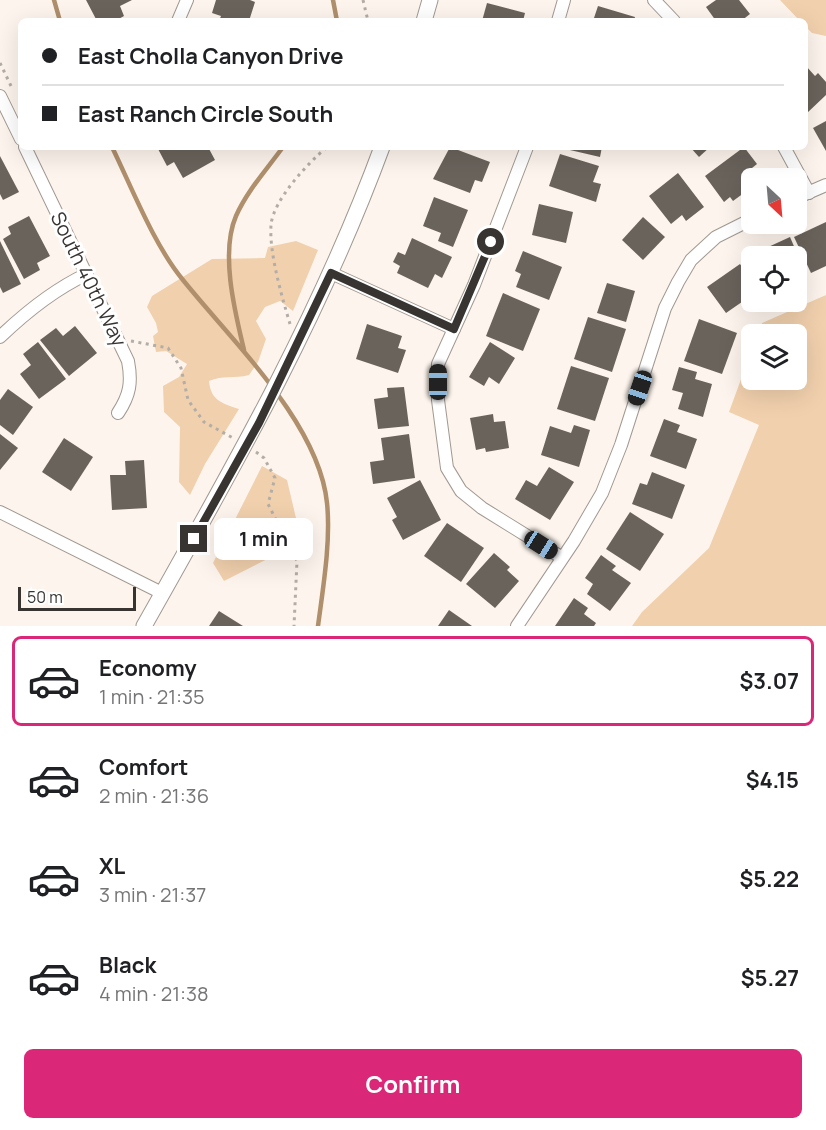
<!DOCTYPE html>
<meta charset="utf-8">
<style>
:root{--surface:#fff;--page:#f2f2f2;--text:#202124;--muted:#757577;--line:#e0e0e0;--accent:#db2777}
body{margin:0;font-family:Manrope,sans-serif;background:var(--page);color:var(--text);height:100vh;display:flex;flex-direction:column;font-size:22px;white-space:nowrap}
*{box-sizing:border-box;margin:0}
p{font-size:20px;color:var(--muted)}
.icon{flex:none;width:33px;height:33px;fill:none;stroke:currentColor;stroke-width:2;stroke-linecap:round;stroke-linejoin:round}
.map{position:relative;height:626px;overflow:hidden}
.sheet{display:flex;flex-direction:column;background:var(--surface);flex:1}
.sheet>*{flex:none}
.guide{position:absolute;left:18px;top:18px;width:790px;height:132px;border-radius:9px;box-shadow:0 6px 24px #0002;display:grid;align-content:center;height:132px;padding:0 24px;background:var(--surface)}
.needle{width:39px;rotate:154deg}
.tools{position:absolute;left:741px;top:168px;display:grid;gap:12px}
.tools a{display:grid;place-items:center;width:66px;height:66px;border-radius:9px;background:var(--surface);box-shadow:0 6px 24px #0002;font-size:30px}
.scale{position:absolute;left:18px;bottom:15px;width:118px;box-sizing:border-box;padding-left:6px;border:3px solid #373431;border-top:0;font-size:16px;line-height:21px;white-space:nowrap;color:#373431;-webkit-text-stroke:4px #fff;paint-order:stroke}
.end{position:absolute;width:27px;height:27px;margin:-14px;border:8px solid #373431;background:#fff;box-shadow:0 0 0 3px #fff}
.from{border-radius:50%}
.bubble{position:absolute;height:42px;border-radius:9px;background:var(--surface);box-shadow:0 6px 24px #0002;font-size:20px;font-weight:700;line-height:42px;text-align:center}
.car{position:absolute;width:18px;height:36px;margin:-18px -9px;border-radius:8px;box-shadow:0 0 4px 2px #0007;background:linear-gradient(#222 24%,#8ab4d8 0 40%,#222 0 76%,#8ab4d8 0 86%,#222 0)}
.guide b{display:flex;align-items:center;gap:21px;height:57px;font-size:22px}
.guide b+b{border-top:2px solid var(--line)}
.guide i{width:15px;height:15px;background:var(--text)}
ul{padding:10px 0 0;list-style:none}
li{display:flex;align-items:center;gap:18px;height:90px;margin:0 12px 9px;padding:0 12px;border:3px solid transparent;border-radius:9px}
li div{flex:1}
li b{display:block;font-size:22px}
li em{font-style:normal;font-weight:700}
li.current{border-color:var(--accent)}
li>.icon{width:54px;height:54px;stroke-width:1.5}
.primary-button{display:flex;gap:12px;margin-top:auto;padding:12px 24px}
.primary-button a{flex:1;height:69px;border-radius:9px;background:var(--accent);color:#fff;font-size:24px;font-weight:700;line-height:69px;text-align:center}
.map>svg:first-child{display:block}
</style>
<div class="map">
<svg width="826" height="626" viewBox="0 0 826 626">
<rect width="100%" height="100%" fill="#fdf5ed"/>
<!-- green -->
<g fill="#f1d0ad">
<polygon points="780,0 826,0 826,36 812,33 806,27 806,21 800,21"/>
<path d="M296 241 318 250 293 311 280 301 265 307 256 321 266 339 258 362 249 375C234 379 223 375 209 381 211 401 222 403 239 409L205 464 190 495 179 482 180 427 164 412 163 386 179 377 187 364 166 351 156 352 153 336 158 332 156 323 147 307 152 296 212 259 265 258 268 247Z"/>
<polygon points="826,295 826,626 632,626 642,612 709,548 759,425 729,412 751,352 752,380 796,380 796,334 758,334 762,323"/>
<polygon points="262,466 287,480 296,518 285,550 224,581 213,563"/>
</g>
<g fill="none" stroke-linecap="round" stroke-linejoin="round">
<!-- stream -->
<g stroke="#af8f6c" stroke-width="4.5">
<polyline points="54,0 60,21"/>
<polyline points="333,0 337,21"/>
<path d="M112 147C132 188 154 245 183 280 231 340 319 423 327 503 331 541 323 588 318 626"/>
<path d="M244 350C235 312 220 253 236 216 247 191 267 169 283 147"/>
</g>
</g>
<!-- building -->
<g fill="#6a635c">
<polygon points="86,0 132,0 120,6 124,16 115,21 97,21"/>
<polygon points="216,0 250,0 255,2 249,21 219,21 221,16 212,13"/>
<polygon points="716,0 739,0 750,14 741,21 716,21 706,7"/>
<polygon points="487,3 525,13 523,21 482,21"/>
<polygon points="598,6 635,17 634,21 593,21"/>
<polygon points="806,66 815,76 818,73 826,82 826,95 806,114"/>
<polygon points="826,121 826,151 813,128"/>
<polygon points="157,147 208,147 215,160 183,178 174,162 167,166"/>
<polygon points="450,147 490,162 482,182 475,180 470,193 433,179"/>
<polygon points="557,147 602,147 600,157"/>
<polygon points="690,147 710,147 699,157"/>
<polygon points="744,147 757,164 752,168 760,178 752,178 752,187 733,201 730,197 724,202 705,176"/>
<polygon points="560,154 599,166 593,182 601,184 596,202 549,186"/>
<polygon points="0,156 19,192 3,200 0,194"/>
<polygon points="678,173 704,207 686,221 682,215 671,224 649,196"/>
<polygon points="434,197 468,210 453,247 438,241 441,233 423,226"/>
<polygon points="539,204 573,212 566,243 532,235"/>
<polygon points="29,216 50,256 37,263 40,270 24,279 3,239 11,234 8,227"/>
<polygon points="643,217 665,237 643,260 622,240"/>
<polygon points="826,222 826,266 811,273 794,237"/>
<polygon points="790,237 796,251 790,254 792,256 770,256 766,248"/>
<polygon points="412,238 452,257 442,278 435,274 428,288 397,273 400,266 393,262 398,252 405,255"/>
<polygon points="0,241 21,284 3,293 0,287"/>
<polygon points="523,251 562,267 549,300 516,287 521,274 515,271"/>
<polygon points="740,264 749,277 743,281 752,295 726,313 707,287"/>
<polygon points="607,283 635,291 626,322 597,313"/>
<polygon points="503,293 540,309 523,351 486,336"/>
<polygon points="588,317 626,329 612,372 574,359"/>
<polygon points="699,319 737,333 722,374 684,361"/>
<polygon points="367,324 402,336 398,348 406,350 398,373 356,359"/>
<polygon points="75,326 97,353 69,376 40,340 56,328 63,336"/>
<polygon points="38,342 66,379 39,399 20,374 31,365 23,354"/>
<polygon points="490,342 515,358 499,384 489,377 484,386 469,377"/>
<polygon points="571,366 609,378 595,421 557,409"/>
<polygon points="679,367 697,372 695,379 712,384 703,417 678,409 683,393 672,390"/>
<polygon points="404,387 409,426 378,429 374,399 388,397 387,388"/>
<polygon points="8,389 33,407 13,435 0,425 0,400"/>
<polygon points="493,414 494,422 505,421 509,448 486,452 485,448 476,450 470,418"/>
<polygon points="664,419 680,425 677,432 697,439 686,469 650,456"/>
<polygon points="574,425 590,430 579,467 541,455 550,426 571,433"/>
<polygon points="0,434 18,448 0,470"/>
<polygon points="409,434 415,478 373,484 370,462 384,460 381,438"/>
<polygon points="64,438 93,457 71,491 42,472"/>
<polygon points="144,460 147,508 112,510 110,475 126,475 125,461"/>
<polygon points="549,467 574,482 550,520 515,499 526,480 537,486"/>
<polygon points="652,472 685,485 672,519 632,504 640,483 647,485"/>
<polygon points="420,480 441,520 403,540 392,520 397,517 387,498"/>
<polygon points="630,512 664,534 640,571 606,549"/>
<polygon points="447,523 484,548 461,582 424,556"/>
<polygon points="494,553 510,567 507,570 519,581 495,608 466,584"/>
<polygon points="601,555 616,566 612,570 631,583 610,611 587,594 593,584 585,578"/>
<polygon points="574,598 588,608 584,614 596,623 594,626 555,626"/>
<polygon points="449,610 472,626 438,626"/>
<polygon points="219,611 243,626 209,626"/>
</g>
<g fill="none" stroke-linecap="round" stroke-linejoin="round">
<defs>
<g id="minor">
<polyline points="654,0 674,21"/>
<polyline points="178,21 187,0"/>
<polyline points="558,21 564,0"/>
<polyline points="0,96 21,139"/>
<path d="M25 147 128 361C132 382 130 395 118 413"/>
<polyline points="527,147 474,285 438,364 438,400 447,468 461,491 482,508 561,557"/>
<polyline points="784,147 809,193"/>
<polyline points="796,198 826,185"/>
<polyline points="331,273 454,329"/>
<path d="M0 337C25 313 55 289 87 274"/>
<polyline points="0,512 162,593"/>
<polyline points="517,626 574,541 602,493 621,445 665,308 678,282 691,260 716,237 752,219"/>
</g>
<g id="tertiary">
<polyline points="424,21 430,0"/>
<path d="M144 626C233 468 319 318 382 147"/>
</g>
</defs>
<!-- minor casing -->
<use href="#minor" stroke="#a09991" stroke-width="14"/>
<!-- tertiary casing -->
<use href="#tertiary" stroke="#a09991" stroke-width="17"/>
<!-- path -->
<g stroke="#b3ada7" stroke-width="3" stroke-dasharray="3 4.5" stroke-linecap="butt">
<polyline points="363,0 368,21"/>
<polyline points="0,63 12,88"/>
<path d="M290 324C282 297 269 253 271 225 273 200 309 162 327 147"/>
<polyline points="131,341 168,348 181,368 188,400 204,422 233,438"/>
<polyline points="256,452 264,458 275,478 268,504 297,561 294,626"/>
</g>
<!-- minor -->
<use href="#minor" stroke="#fff" stroke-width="12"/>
<!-- tertiary -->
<use href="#tertiary" stroke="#fff" stroke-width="15"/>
</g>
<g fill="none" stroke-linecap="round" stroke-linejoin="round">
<!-- route -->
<polyline stroke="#373431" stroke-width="8" points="194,539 259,423 331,273 454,329 491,242"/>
</g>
<g text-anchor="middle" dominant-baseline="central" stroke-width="6" stroke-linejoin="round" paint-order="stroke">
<!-- street labels -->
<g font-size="20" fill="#373431" stroke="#fff">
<text transform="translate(89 279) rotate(64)">South 40th Way</text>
</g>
</g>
</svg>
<div class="tools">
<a><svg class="needle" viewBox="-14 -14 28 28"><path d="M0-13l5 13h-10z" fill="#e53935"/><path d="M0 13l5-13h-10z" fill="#757577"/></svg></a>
<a><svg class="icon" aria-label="locate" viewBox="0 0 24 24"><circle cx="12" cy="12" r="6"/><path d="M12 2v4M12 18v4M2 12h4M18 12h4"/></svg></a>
<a><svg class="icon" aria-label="layers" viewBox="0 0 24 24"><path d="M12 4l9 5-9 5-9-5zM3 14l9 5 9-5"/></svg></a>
</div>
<div class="scale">50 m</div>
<i class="end from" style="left:491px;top:242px"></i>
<i class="end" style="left:194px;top:539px"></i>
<div class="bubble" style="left:214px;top:518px;width:99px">1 min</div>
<i class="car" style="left:438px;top:382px;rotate:0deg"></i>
<i class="car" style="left:640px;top:388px;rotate:199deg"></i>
<i class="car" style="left:541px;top:545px;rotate:122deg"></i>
<div class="guide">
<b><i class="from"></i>East Cholla Canyon Drive</b>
<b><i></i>East Ranch Circle South</b>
</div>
</div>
<section class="sheet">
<ul>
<li class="current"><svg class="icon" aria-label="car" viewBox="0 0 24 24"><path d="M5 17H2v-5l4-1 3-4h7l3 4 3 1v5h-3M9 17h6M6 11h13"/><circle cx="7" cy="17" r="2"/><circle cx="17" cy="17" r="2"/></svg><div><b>Economy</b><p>1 min · 21:35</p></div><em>$3.07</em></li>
<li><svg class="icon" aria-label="car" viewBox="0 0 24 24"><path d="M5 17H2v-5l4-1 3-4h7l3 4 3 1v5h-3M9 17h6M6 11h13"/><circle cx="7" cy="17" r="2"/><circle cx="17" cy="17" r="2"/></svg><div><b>Comfort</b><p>2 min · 21:36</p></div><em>$4.15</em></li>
<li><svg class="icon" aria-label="car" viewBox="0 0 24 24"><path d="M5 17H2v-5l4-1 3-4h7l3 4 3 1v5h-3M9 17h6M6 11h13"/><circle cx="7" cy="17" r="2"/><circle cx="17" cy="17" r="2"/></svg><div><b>XL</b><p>3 min · 21:37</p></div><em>$5.22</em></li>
<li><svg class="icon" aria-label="car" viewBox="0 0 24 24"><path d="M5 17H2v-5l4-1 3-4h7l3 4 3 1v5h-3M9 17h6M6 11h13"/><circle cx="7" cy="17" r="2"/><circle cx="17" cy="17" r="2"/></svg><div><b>Black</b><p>4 min · 21:38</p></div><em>$5.27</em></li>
</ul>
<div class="primary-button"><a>Confirm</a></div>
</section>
